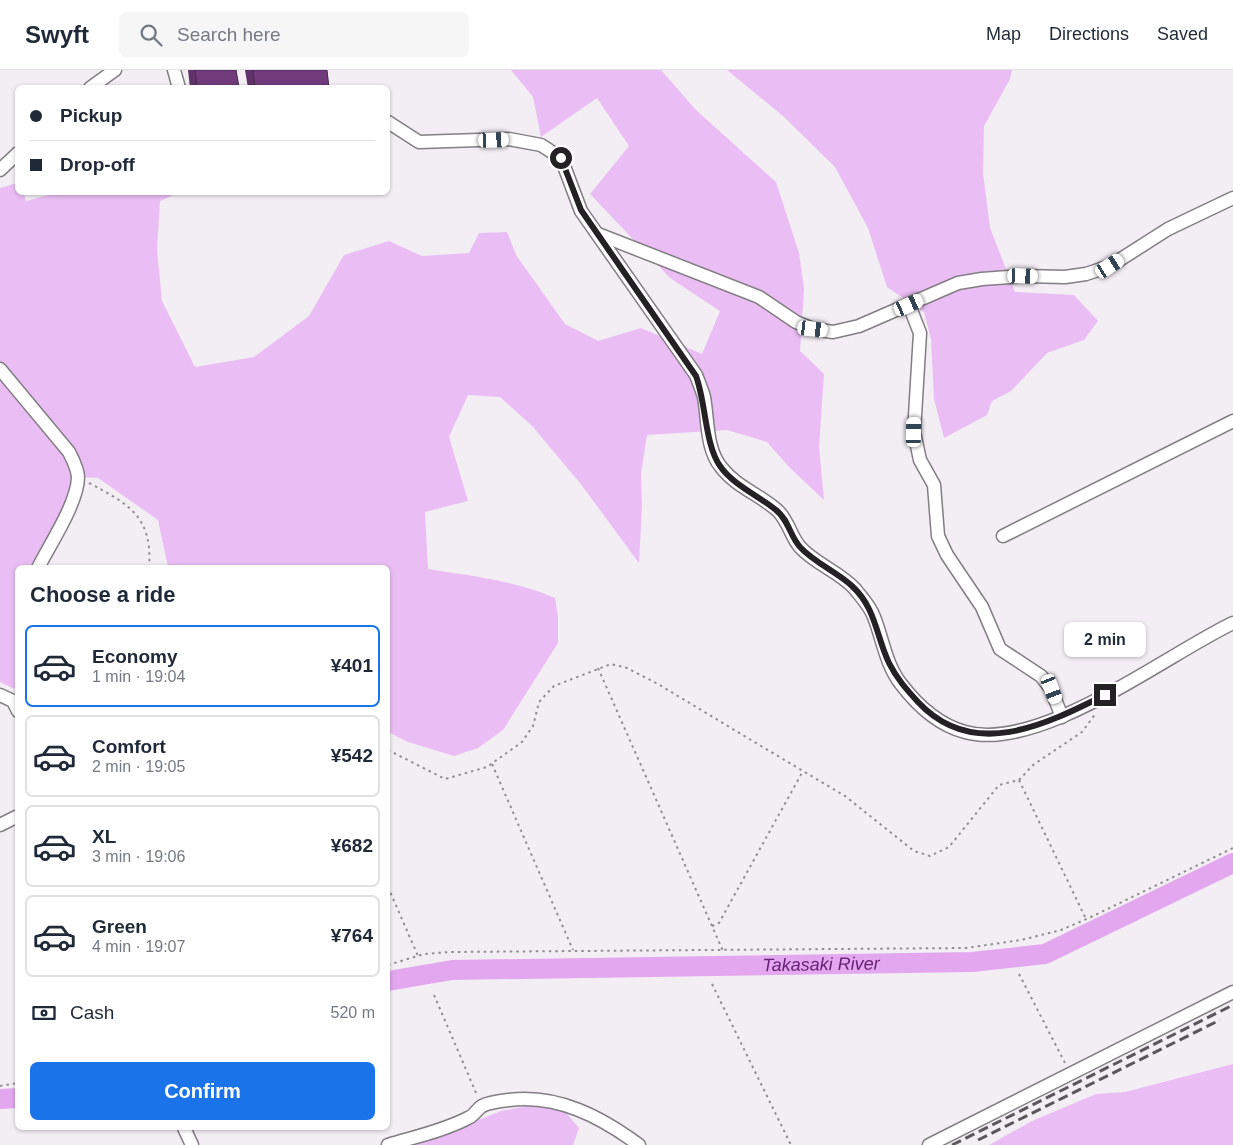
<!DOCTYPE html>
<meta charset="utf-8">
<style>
:root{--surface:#fff;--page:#f6f6f7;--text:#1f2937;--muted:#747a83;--line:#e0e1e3;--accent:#1a73e8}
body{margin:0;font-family:Arial,sans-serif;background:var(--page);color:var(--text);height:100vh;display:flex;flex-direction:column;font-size:19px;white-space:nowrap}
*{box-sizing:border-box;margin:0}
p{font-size:16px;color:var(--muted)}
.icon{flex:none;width:28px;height:28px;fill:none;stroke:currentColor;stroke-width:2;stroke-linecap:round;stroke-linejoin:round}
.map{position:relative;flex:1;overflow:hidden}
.details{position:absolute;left:15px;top:495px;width:375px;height:565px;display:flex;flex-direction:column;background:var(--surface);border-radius:8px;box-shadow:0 1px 4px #0004}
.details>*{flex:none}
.banner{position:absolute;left:15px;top:15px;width:375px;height:110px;border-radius:8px;box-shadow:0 1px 4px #0004;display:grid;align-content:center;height:110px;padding:0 15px;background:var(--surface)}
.end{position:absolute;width:22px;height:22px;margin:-11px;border:6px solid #232123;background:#fff;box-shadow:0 0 0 2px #fff}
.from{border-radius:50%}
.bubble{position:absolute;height:35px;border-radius:8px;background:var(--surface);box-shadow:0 1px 4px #0004;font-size:16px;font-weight:700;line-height:35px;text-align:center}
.car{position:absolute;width:15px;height:30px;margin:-15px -8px;border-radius:6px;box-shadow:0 0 4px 1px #0007;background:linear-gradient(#fff 24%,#345 0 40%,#fff 0 76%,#345 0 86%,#fff 0)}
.banner b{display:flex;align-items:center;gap:18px;height:48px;font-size:19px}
.banner b+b{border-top:1px solid var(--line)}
.banner i{width:12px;height:12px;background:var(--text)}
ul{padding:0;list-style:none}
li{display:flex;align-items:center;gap:15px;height:82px;margin:0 10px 8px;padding:0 5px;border:2px solid var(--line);border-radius:8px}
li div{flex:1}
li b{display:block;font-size:19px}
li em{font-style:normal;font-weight:700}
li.on{border-color:var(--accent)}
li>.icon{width:45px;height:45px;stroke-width:1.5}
h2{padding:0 15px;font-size:22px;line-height:60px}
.pay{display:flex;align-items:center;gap:12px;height:55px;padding:0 15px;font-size:19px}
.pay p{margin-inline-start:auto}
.cta{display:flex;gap:10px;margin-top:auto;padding:10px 15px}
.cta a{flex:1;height:58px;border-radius:8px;background:var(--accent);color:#fff;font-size:20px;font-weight:700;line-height:58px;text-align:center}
header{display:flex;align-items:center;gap:30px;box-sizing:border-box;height:70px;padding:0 25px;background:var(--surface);border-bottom:1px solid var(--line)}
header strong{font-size:24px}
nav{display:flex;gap:28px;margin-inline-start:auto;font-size:18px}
.search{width:350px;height:45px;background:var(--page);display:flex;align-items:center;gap:12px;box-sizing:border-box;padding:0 18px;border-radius:8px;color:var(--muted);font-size:19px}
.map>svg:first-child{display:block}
</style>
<header>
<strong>Swyft</strong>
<div class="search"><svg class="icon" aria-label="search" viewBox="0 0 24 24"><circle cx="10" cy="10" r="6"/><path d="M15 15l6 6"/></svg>Search here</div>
<nav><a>Map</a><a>Directions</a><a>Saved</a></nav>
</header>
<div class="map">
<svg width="1233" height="1075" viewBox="0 0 1233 1075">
<rect width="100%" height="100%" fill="#f3eef4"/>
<!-- green -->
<g fill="#eabef4">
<path d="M511 0H661L696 40 776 112 799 183 804 219 800 281 824 304 819 377 824 430 789 397 767 372 727 360 647 365 641 404 642 436 639 493 580 413 532 356 500 327 468 325 449 367 468 431 425 442 428 499C471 506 514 510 555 528L558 547V573L503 660 478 678 454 686 408 672 388 662V498L168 497 158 450 98 408 78 407 36 497 18 498 17 620 0 612V118L17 113 18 122 24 123 26 131 56 123H178L160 131 157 180 162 231 195 297 254 287 309 246 344 185 389 171 422 186 469 183 479 163 507 162 516 185 565 254 598 271 641 258 702 284 720 241 670 208 590 124 629 76 597 28 541 67 533 27Z"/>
<polygon points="727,0 1012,0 1010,9 984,56 983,103 990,158 1015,222 1074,225 1098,251 1084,270 1047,283 1011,321 992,331 987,345 944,368 934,329 931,269 924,242 887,217 868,158 835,97 783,46"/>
<polygon points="1233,994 1233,1075 989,1075 1032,1051 1096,1024 1125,1022"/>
<polygon points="537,1034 562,1038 579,1058 573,1075 415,1075 501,1041"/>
</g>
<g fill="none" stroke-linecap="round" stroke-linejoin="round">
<!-- river -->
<g stroke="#e2a7ef" stroke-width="20">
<path id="s1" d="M388 911 452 900 972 892 1045 884 1233 793"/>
<polyline points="0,1029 18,1028"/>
</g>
<defs>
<g id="minor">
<polyline points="174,0 179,18"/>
<polyline points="90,18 115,0"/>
<path d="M388 52 419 72 509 69 541 75 561 88 581 141 696 305C699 313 702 320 704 327 708 349 706 379 721 397 736 417 761 425 778 441 789 452 791 467 800 477 815 494 840 502 855 519 862 528 870 536 874 547 883 570 886 595 901 614 917 635 939 655 965 662 1039 683 1166 585 1233 553"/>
<polyline points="0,100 18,83"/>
<polyline points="598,164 759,227 796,252 813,259 833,262 859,256 958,213 982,209 1023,206 1065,207 1086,204 1110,196 1168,159 1233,128"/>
<polyline points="909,235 920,263 914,362 920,390 934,415 938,466 947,485 982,537 1000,579 1041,606 1051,619 1062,647"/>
<path d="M0 299 69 382C73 390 78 399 78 408 77 434 50 474 38 498"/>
<polyline points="1003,466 1233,351"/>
<polyline points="0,625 13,631 18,641"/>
<polyline points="0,755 18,746"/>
<polyline points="184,1058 192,1075"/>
<path d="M388 1075C414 1067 443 1061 468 1048 474 1046 477 1039 482 1036 490 1032 501 1031 509 1030 558 1024 601 1047 639 1075"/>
<polyline points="929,1075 1233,922"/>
</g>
</defs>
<!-- minor casing -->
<use href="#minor" stroke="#827e83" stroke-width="15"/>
<!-- path -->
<g stroke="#918d91" stroke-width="2" stroke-dasharray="2.5 4" stroke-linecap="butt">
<path d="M89 413C129 434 153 447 149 498"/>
<polyline points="598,598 723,881"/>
<polyline points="388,680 445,709 487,697 522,672 533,656 539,632 554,616 611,594 627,598 658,614 751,670 845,726 914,781 930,786 949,777 999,715 1019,710 1033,695 1082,662 1096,643"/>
<polyline points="492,694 573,880"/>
<polyline points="1019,710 1086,849"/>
<polyline points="388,817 418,886"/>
<polyline points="712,856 719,853 803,701"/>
<polyline points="388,895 424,884 449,882 966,878 1021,870 1061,860 1091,847 1233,778"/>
<polyline points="1019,904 1065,993"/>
<polyline points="712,914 791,1075"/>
<polyline points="434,925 477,1025"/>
<polyline points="0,1016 18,1013"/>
</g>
<!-- minor -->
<use href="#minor" stroke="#fff" stroke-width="12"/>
<!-- rail -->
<g stroke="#5a575a" stroke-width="3" stroke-dasharray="10 5" stroke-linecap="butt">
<polyline points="978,1070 1220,950"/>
<polyline points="952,1075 1233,935"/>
</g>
</g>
<!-- wall -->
<g fill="#60326a">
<polygon points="188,0 236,0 239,17 239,18 190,18"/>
<polygon points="245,0 327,0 329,18 248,18"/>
</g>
<!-- building -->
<g fill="#703a7b" stroke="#4e2956">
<polygon points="195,0 236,0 239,17 219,18 219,16 205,18 197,18"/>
<polygon points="253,0 327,0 329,18 302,18 302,16 288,18 255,18"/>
</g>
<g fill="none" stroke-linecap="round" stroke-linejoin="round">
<!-- route -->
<path stroke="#232123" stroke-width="6" d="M561 88 581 140 696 306C706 333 705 375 720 396 733 415 759 426 776 440 789 450 790 467 801 478 815 493 837 502 852 516 876 538 876 566 889 593 897 609 907 620 918 632 973 691 1045 655 1105 625"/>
</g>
<g text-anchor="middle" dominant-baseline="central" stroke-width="5" stroke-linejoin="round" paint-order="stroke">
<!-- water labels -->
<g font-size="18" font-style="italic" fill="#672175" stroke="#fefcff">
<text stroke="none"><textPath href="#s1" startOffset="434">Takasaki River</textPath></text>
</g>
</g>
</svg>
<i class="end from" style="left:561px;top:88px"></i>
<i class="end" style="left:1105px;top:625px"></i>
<div class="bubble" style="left:1064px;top:552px;width:82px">2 min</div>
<i class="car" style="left:494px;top:70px;rotate:88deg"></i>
<i class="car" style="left:1110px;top:196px;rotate:57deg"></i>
<i class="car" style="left:1023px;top:206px;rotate:92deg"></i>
<i class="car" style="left:909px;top:235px;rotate:66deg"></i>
<i class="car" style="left:813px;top:259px;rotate:97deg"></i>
<i class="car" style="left:914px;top:362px;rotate:1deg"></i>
<i class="car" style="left:1052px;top:619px;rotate:159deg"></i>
<div class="banner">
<b><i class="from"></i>Pickup</b>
<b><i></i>Drop-off</b>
</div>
<section class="details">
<h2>Choose a ride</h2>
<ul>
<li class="on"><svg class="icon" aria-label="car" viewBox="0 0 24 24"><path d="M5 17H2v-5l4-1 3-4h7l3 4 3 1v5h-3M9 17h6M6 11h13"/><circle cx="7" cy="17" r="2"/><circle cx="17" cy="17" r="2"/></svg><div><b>Economy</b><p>1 min · 19:04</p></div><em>¥401</em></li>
<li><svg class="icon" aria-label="car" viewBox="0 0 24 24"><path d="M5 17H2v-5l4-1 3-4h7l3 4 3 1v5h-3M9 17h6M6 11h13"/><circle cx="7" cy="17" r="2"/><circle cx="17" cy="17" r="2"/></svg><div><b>Comfort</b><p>2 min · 19:05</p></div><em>¥542</em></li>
<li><svg class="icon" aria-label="car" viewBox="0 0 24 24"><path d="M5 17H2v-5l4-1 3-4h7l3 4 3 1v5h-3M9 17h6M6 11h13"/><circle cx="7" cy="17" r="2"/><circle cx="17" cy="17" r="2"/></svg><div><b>XL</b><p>3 min · 19:06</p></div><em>¥682</em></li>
<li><svg class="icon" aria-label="car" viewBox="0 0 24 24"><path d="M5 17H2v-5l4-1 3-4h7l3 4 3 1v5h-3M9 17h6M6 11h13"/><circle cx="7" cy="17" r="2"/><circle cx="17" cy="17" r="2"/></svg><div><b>Green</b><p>4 min · 19:07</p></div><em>¥764</em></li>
</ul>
<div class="pay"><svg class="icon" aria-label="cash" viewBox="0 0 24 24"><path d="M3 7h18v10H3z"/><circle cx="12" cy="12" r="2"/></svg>Cash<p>520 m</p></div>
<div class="cta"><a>Confirm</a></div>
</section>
</div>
